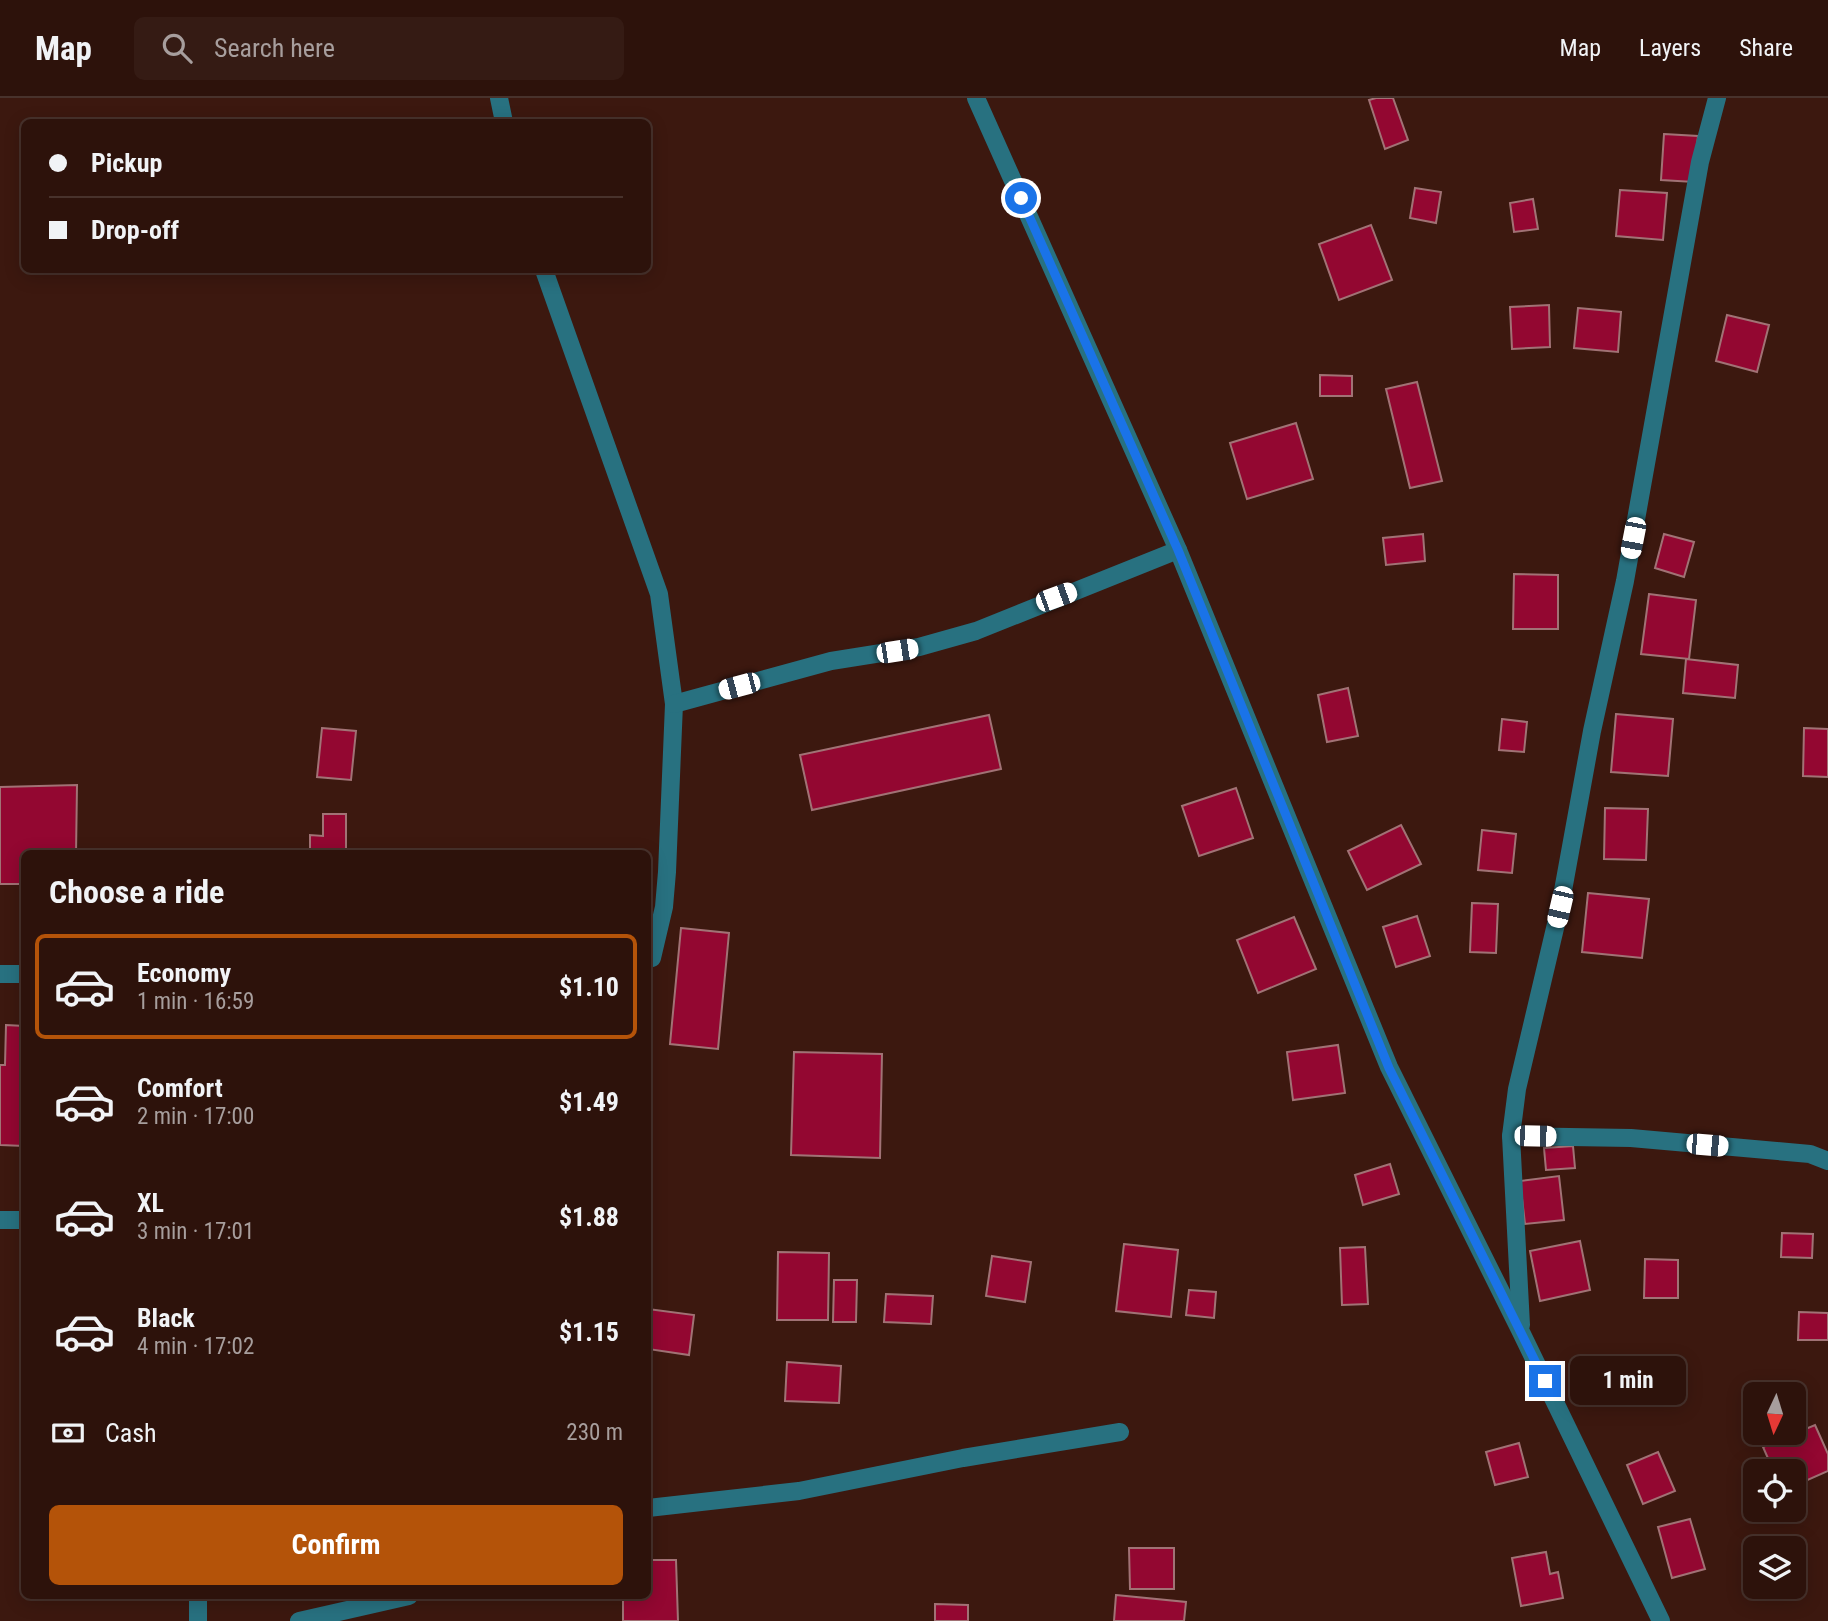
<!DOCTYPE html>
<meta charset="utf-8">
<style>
:root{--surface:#2d120b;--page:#351b14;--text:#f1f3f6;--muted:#a79e9d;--line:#48322c;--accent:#b45309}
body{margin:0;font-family:"Roboto Condensed",sans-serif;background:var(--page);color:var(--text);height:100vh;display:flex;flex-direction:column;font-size:26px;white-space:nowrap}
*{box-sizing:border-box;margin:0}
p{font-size:23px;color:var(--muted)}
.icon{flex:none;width:38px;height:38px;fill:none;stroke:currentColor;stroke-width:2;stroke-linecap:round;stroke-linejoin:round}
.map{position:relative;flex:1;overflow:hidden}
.panel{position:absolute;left:21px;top:752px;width:630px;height:749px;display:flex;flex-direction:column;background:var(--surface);border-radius:10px;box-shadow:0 4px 18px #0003,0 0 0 2px var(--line)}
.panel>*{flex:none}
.hud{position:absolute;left:21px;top:21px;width:630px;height:154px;border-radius:10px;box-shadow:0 4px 18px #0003,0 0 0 2px var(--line);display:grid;align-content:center;height:154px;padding:0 28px;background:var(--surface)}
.needle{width:46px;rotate:184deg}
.buttons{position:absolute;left:1743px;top:1284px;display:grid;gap:14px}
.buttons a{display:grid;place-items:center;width:63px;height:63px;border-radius:10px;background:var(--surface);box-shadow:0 4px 18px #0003,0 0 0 2px var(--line);font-size:35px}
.end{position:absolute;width:32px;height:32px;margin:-16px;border:9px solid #1a73e8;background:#fff;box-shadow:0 0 0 4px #fff}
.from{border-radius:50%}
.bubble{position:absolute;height:49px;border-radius:10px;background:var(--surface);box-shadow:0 4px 18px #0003,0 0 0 2px var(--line);font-size:23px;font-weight:700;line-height:49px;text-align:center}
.car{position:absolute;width:21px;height:42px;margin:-21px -10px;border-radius:9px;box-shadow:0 0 5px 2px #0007;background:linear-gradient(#fff 24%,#345 0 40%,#fff 0 76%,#345 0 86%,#fff 0)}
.hud b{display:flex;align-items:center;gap:24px;height:66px;font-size:26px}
.hud b+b{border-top:2px solid var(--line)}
.hud i{width:18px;height:18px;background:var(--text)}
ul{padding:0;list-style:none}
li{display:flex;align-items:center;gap:21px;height:105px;margin:0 14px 10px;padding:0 14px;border:4px solid transparent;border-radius:10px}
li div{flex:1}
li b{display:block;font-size:26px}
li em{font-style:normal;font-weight:700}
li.active{border-color:var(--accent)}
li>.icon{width:63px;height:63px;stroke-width:1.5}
h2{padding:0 28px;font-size:32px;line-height:84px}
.pay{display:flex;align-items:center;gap:18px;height:77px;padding:0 28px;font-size:26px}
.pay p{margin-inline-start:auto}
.action{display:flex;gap:14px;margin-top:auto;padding:14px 28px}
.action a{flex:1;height:80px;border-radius:10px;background:var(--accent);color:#fff;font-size:28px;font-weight:700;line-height:80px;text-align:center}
header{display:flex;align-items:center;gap:42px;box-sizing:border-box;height:98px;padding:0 35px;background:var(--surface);border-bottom:2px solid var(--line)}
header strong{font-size:33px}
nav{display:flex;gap:38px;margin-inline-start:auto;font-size:24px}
.search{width:490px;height:63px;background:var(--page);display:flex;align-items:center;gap:18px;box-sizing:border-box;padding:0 24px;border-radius:10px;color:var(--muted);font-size:26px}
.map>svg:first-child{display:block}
</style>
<header>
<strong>Map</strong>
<div class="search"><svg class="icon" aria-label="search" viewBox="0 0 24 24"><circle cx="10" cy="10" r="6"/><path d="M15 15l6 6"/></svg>Search here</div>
<nav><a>Map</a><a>Layers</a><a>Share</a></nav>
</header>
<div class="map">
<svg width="1828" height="1523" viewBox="0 0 1828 1523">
<rect width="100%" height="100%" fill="#3c180f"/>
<!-- building -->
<g fill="#930731" stroke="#a17275" stroke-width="2">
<polygon points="1376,0 1393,0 1408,42 1385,51 1369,2"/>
<polygon points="1664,36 1698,38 1694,84 1661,82"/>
<polygon points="1415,90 1441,94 1436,125 1410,120"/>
<polygon points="1620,92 1667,95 1663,142 1616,138"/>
<polygon points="1533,101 1538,131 1514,134 1510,105"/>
<polygon points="1371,127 1392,182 1339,202 1319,146"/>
<polygon points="1549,207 1550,249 1512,251 1510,209"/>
<polygon points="1578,210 1621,214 1618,254 1574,250"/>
<polygon points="1727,217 1769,227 1757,274 1716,263"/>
<polygon points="1320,277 1352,278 1352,298 1320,298"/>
<polygon points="1417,284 1442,383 1410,390 1386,291"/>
<polygon points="1296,325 1313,381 1247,401 1230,345"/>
<polygon points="1423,436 1425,463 1386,467 1383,440"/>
<polygon points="1664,436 1694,444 1684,479 1655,470"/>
<polygon points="1514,476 1558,477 1558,531 1513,531"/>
<polygon points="1649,496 1696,502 1689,561 1641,556"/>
<polygon points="1686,561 1738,567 1735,600 1683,595"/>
<polygon points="1348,590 1358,638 1327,644 1318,597"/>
<polygon points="1616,616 1673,621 1668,678 1611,674"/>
<polygon points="989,617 1001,671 812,712 800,657"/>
<polygon points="1502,621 1527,624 1524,654 1499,652"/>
<polygon points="322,630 356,633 351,682 317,679"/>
<polygon points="1804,630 1828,631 1828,679 1803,678"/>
<polygon points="77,687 76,756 24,756 24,786 0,786 0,689"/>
<polygon points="1236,690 1253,740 1199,758 1182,708"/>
<polygon points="1605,710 1648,711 1646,762 1604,761"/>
<polygon points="323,716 346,716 346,756 310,756 310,737 323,738"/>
<polygon points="1401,727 1421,766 1367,792 1348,753"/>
<polygon points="1482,732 1516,736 1512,775 1478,772"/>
<polygon points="1588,795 1649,801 1642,860 1582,854"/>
<polygon points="1472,805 1498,806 1496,855 1470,854"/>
<polygon points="1417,818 1430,858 1396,869 1383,829"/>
<polygon points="1294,819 1316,871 1258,895 1237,842"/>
<polygon points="681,830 729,835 718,951 670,946"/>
<polygon points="6,927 24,928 24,1048 0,1047 0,967 5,967"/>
<polygon points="1338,947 1345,995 1293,1002 1287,954"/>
<polygon points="794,954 882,956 880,1060 791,1057"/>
<polygon points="1573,1048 1575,1070 1546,1072 1544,1050"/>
<polygon points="1390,1066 1399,1096 1363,1107 1355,1077"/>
<polygon points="1559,1078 1564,1122 1525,1126 1520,1083"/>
<polygon points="1782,1135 1813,1136 1812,1160 1781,1159"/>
<polygon points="1580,1143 1590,1192 1540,1203 1530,1153"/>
<polygon points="1124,1146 1178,1152 1171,1219 1116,1213"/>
<polygon points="1365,1149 1368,1206 1342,1207 1340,1150"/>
<polygon points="778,1154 829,1155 828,1222 777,1222"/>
<polygon points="992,1158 1031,1164 1025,1204 986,1198"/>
<polygon points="1645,1161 1678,1162 1678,1200 1644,1200"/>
<polygon points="834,1182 857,1182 856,1224 833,1224"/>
<polygon points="1189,1192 1216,1194 1214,1220 1186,1217"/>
<polygon points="886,1196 933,1198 931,1226 884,1224"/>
<polygon points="648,1211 694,1217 689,1257 648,1251"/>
<polygon points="1799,1214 1828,1215 1828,1242 1798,1242"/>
<polygon points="787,1264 841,1268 839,1305 785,1303"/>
<polygon points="1815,1327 1828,1356 1828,1373 1794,1388 1794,1374 1774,1374 1763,1349"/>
<polygon points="1519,1345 1528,1379 1495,1387 1486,1354"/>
<polygon points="1658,1354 1675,1393 1643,1406 1627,1367"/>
<polygon points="1690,1421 1705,1471 1672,1480 1658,1429"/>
<polygon points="1129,1450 1174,1450 1174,1491 1130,1491"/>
<polygon points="1546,1454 1550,1476 1558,1474 1563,1500 1521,1508 1512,1460"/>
<polygon points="648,1462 676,1462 678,1523 623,1523 623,1498 648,1498"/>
<polygon points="1116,1497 1186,1504 1184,1523 1114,1523"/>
<polygon points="935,1506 968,1507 968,1523 935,1523"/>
</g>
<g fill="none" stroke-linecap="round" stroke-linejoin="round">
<!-- street -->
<g stroke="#287180" stroke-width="18">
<polyline points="499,0 504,24"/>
<polyline points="976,0 1178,452 1389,969 1521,1234 1661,1523"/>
<polyline points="544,172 659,496 674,606 667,774 664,809 652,860 648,861"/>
<polyline points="674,606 831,563 919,549 976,533 1178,452"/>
<polyline points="0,876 24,876"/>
<polyline points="1511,1038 1631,1040 1810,1056 1828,1063"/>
<polyline points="0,1122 24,1122"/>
<polyline points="1521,1227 1511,1038 1517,991 1560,809 1592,633 1625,483 1700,64 1717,0"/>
<polyline points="648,1410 799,1393 963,1360 1120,1334"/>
<polyline points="198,1523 198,1498"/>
<polyline points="299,1523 409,1498"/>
</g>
</g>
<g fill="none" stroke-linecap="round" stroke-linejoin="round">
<!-- route -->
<polyline stroke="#1a73e8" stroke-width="9" points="1021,100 1178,452 1389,970 1545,1283"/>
</g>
</svg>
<div class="buttons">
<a><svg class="needle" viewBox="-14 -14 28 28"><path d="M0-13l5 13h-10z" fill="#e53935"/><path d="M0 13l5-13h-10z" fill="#a79e9d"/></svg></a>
<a><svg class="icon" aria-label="locate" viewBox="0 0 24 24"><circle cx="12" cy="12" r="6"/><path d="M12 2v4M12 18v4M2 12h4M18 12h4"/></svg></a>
<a><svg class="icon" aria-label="layers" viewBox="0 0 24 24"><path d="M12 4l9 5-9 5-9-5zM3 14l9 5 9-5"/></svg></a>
</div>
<i class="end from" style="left:1021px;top:100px"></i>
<i class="end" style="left:1545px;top:1283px"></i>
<div class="bubble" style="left:1570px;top:1258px;width:116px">1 min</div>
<i class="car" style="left:1633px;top:440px;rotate:191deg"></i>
<i class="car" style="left:1056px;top:499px;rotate:70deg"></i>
<i class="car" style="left:897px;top:553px;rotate:81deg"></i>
<i class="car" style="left:739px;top:588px;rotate:255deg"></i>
<i class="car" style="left:1560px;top:809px;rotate:193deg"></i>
<i class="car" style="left:1535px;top:1038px;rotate:91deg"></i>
<i class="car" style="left:1707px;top:1047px;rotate:95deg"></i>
<div class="hud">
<b><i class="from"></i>Pickup</b>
<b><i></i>Drop-off</b>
</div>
<section class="panel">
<h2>Choose a ride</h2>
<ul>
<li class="active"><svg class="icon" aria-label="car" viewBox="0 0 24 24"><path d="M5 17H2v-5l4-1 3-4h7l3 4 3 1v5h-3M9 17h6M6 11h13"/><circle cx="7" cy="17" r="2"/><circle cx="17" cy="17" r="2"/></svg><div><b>Economy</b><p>1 min · 16:59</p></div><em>$1.10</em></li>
<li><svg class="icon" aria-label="car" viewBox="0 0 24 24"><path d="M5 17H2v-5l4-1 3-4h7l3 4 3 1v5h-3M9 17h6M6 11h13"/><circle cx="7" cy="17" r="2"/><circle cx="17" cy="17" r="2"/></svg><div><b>Comfort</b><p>2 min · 17:00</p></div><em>$1.49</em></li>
<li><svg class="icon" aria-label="car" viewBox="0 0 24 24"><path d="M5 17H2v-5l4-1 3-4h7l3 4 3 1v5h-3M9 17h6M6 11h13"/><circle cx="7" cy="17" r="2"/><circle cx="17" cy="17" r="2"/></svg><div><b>XL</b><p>3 min · 17:01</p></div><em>$1.88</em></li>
<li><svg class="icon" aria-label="car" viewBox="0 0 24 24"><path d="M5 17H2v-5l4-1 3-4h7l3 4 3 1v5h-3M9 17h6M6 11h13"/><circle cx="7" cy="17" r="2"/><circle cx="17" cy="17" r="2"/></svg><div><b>Black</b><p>4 min · 17:02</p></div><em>$1.15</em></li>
</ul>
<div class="pay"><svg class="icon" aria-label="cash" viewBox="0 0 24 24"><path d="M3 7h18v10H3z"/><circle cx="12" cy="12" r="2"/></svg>Cash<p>230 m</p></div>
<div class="action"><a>Confirm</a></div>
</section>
</div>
